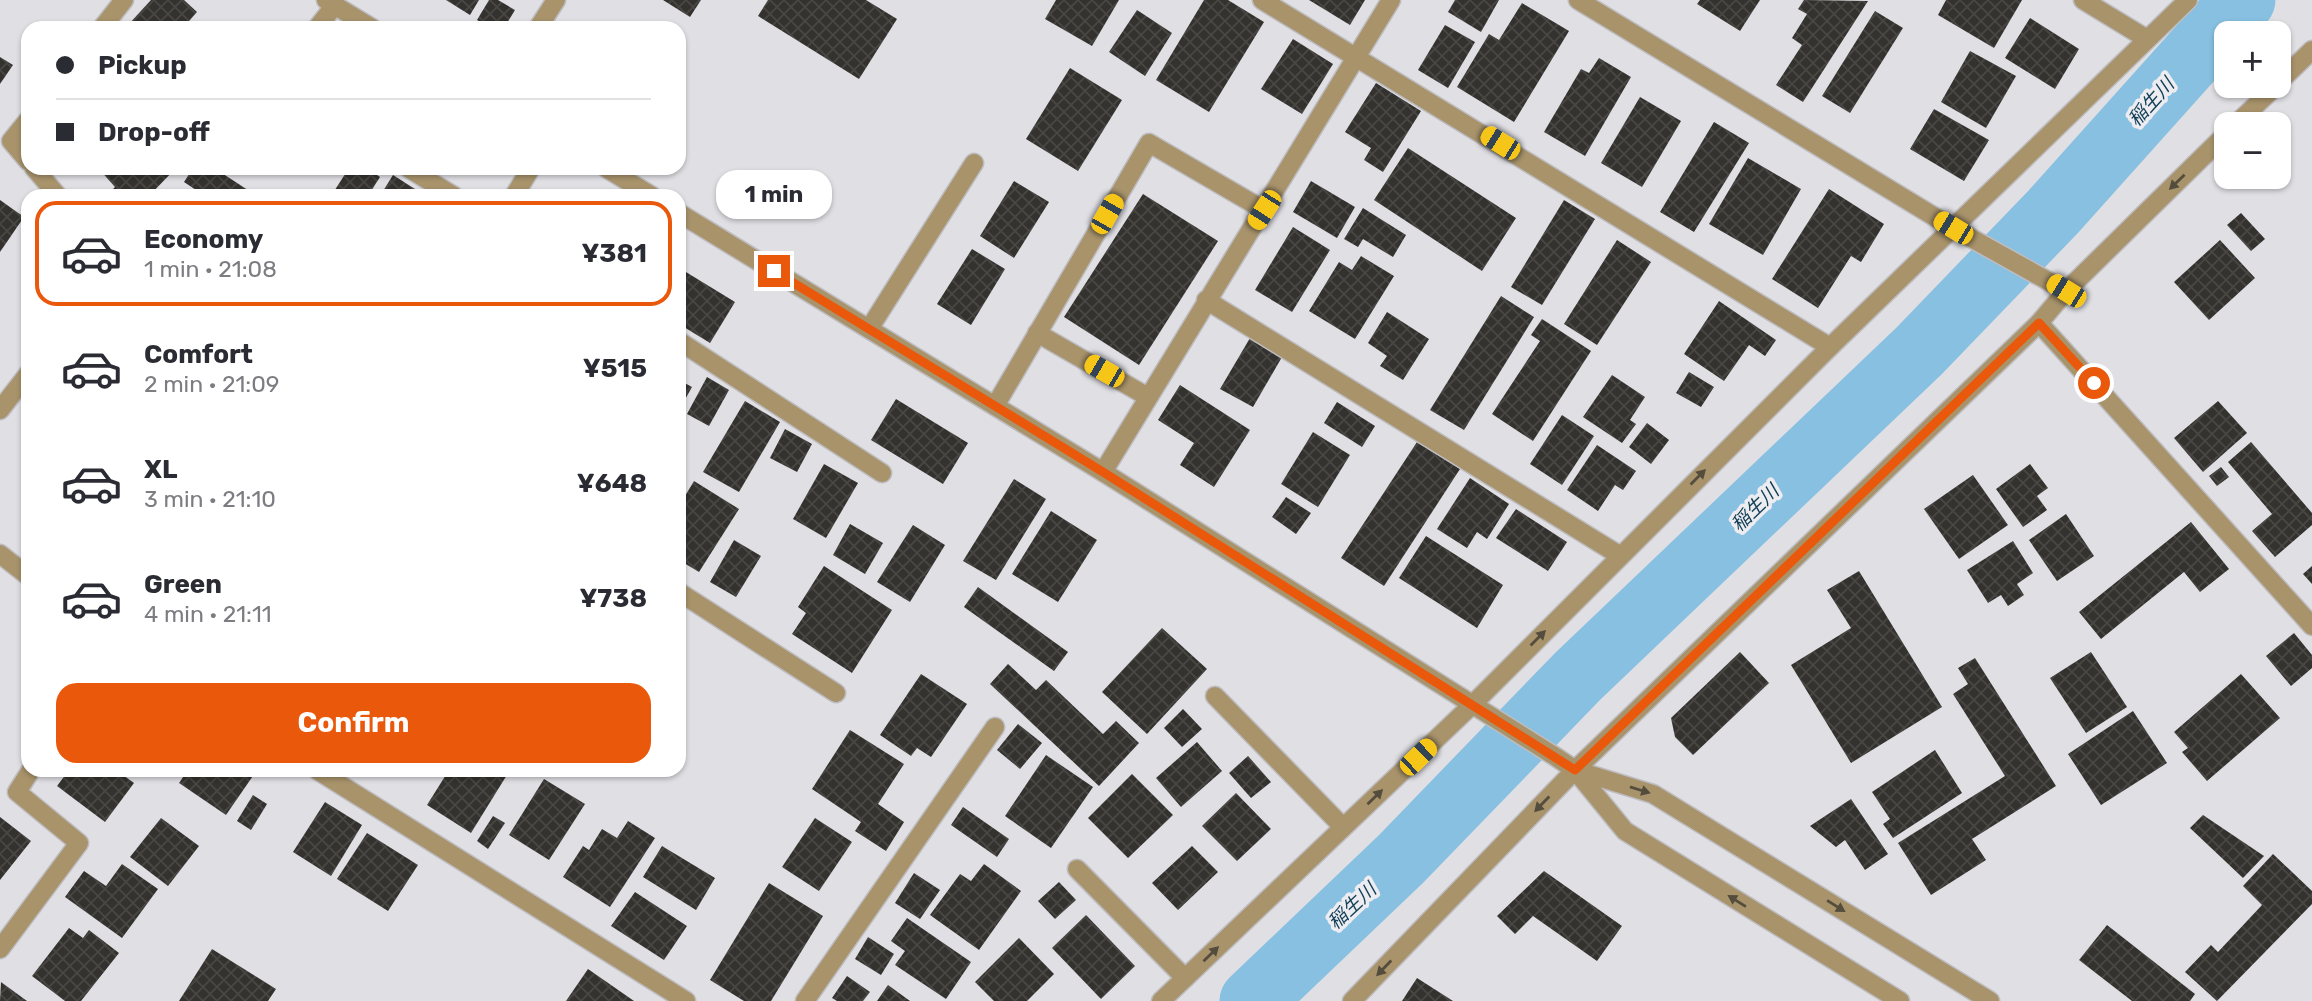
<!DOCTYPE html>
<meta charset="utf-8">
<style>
:root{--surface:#fff;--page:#f2f2f3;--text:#2b2b33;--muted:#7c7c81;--line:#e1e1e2;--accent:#ea580c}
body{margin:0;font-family:Rubik,"Noto Sans JP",sans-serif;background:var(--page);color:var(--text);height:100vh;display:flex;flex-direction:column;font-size:26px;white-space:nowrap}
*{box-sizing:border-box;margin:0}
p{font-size:23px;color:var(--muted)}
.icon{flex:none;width:38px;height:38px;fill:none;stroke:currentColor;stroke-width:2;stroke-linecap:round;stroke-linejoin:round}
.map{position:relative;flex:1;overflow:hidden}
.panel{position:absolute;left:21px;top:189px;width:665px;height:588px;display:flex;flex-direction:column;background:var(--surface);border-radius:21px;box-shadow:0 2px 5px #0004}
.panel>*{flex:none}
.hud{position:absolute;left:21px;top:21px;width:665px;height:154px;border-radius:21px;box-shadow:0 2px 5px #0004;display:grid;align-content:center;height:154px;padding:0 35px;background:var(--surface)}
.controls{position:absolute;left:2214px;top:21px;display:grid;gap:14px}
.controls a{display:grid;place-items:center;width:77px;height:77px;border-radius:14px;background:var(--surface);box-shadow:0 2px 5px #0004;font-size:35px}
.end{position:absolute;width:32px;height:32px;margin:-16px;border:9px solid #ea580c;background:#fff;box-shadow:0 0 0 4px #fff}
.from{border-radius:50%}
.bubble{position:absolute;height:49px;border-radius:21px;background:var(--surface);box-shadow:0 2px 5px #0004;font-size:23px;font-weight:700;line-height:49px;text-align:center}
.car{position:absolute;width:21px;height:42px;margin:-21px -10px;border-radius:9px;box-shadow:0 0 5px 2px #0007;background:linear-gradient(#f5c518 24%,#345 0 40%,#f5c518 0 76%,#345 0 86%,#f5c518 0)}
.hud b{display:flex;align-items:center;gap:24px;height:66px;font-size:26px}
.hud b+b{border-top:2px solid var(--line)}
.hud i{width:18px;height:18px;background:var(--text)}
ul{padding:12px 0 0;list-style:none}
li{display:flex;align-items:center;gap:21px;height:105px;margin:0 14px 10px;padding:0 21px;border:4px solid transparent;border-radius:21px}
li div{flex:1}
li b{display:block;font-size:26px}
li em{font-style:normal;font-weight:700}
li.selected{border-color:var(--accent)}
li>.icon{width:63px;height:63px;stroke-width:1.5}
.button{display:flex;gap:14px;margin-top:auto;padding:14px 35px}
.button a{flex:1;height:80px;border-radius:21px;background:var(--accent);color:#fff;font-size:28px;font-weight:700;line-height:80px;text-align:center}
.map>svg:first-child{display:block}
</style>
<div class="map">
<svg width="2312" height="1001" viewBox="0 0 2312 1001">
<defs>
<pattern id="building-cross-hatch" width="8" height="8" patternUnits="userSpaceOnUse" patternTransform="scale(1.75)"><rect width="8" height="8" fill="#34322e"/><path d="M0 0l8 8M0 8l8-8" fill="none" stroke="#484743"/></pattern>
</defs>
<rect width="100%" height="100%" fill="#e0dfe4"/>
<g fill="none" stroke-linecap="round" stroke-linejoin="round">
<!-- river -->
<polyline stroke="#87c0e1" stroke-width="65" points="1252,1001 1401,859 1578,676 1919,351 2053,212 2243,0"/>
</g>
<!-- building -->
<g fill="url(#building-cross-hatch)">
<polygon points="151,0 184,0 197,12 183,28 131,28 128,25"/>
<polygon points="446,0 479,0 470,15"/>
<polygon points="489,0 498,0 515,10 504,28 491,28 477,20"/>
<polygon points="663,0 701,0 690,17"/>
<polygon points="768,0 866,0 897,19 859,79 758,16"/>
<polygon points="1056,0 1119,0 1092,46 1045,19"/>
<polygon points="1204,0 1228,0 1264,22 1209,112 1156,80"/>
<polygon points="1309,0 1365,0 1350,25"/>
<polygon points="1455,0 1499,0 1481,32 1448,12"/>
<polygon points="1700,0 1760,0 1740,31 1697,4"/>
<polygon points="1804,0 1868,1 1803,102 1776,85 1802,45 1792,38 1807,14 1798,9"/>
<polygon points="1946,0 2022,0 1994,48 1938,15"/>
<polygon points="1522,3 1569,31 1514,122 1457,87 1489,34 1499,40"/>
<polygon points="1137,10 1172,33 1145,76 1109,52"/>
<polygon points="1875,11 1903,28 1850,113 1822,96"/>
<polygon points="2030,18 2079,49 2055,89 2005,58"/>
<polygon points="1445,25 1475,42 1448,88 1418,70"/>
<polygon points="1293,39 1333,64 1302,114 1261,89"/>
<polygon points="1970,51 2016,76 1986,128 1941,102"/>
<polygon points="0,57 13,65 0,84"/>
<polygon points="1599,58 1631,77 1585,156 1544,132 1581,69 1589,73"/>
<polygon points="1070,68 1122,100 1078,171 1026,139"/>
<polygon points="1376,83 1421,111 1383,172 1364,160 1371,148 1345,132"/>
<polygon points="1640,97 1681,121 1642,187 1601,163"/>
<polygon points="1934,109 1989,140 1964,181 1910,149"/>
<polygon points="1714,122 1749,143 1694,232 1660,212"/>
<polygon points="1408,148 1516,218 1482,271 1374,200"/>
<polygon points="1748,158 1801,189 1763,255 1709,224"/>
<polygon points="98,168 176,168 149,196 112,196 109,193 115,187"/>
<polygon points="193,168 214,168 257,196 205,196 184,182"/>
<polygon points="349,168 367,168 380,177 368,196 331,196"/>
<polygon points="393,175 426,196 380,196"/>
<polygon points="1014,181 1049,202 1014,258 980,236"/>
<polygon points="1311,181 1355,207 1337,238 1293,212"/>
<polygon points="1829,189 1884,224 1861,262 1851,256 1818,308 1772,279"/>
<polygon points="1143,194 1218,241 1139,365 1064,317"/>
<polygon points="0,200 24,217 0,252"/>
<polygon points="1564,200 1595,219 1542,305 1511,287"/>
<polygon points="1363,208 1406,235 1393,257 1363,239 1358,247 1344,239"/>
<polygon points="2241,213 2265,239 2251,251 2227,225"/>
<polygon points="1293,227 1330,250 1292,312 1255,290"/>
<polygon points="1617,240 1651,262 1597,345 1564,324"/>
<polygon points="2220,240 2255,278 2209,320 2174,282"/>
<polygon points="972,249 1005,269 971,325 937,304"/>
<polygon points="1361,256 1394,276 1355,339 1309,311 1339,262 1352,270"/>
<polygon points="681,269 735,302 710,343 679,324"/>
<polygon points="1501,296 1534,317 1464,430 1430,410"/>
<polygon points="1719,301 1776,340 1765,356 1749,345 1724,381 1684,354"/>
<polygon points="1387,312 1429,339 1403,380 1380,366 1387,356 1368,343"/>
<polygon points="1542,319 1591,351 1533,441 1492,414 1540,341 1531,335"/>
<polygon points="1250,338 1282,357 1253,407 1220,389"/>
<polygon points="1689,372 1714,387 1701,407 1676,393"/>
<polygon points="1612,375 1645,397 1630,420 1636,424 1622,443 1583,417"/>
<polygon points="707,377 729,390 709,426 687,414"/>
<polygon points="679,380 692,387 679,410"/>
<polygon points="1180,385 1250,430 1214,487 1180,465 1194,443 1158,420"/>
<polygon points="896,399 968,443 943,484 871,440"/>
<polygon points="745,401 780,422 739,492 703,472"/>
<polygon points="2218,401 2247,433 2203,472 2174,438"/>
<polygon points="1337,402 1375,426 1362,447 1324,423"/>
<polygon points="1562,415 1594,436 1562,485 1530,464"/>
<polygon points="1647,423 1669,440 1651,464 1629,447"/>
<polygon points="785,429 812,444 797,472 770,458"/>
<polygon points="1313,432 1350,455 1318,507 1281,484"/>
<polygon points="1417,442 1460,469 1384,586 1341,558"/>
<polygon points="2251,442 2312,513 2312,525 2275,557 2252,531 2272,514 2228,462"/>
<polygon points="1597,445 1636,471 1623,490 1615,485 1598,511 1567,490"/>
<polygon points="824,464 858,483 826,538 793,519"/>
<polygon points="2030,464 2048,488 2037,496 2047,510 2023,527 1996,489"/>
<polygon points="2221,467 2229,477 2217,486 2209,476"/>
<polygon points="1973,475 2008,525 1959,559 1924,509"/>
<polygon points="1470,478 1509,504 1487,539 1477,532 1467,548 1437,529"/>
<polygon points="1014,479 1046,499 996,580 963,561"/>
<polygon points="694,481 739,509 699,572 679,560 679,506"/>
<polygon points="1286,497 1311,513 1296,534 1272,517"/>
<polygon points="1516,509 1567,542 1548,571 1496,538"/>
<polygon points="1051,511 1097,540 1058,602 1012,574"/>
<polygon points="2066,514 2094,556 2057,581 2029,540"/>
<polygon points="2191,522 2229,569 2200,592 2184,572 2101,639 2079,612"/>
<polygon points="850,524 883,543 865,574 833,555"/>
<polygon points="913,525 945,545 910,602 877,582"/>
<polygon points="1426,536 1503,585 1477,628 1399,578"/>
<polygon points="734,540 761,556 736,597 710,582"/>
<polygon points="2013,541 2033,573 2017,584 2024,595 2008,606 2001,595 1988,603 1967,570"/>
<polygon points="824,566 892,610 852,673 792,634 806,613 798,607"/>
<polygon points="2312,566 2312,584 2303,574"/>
<polygon points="1859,571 1942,707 1851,763 1791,665 1851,628 1827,590"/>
<polygon points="978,587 1068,652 1054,671 964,607"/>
<polygon points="1162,628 1207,669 1147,734 1102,692"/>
<polygon points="2294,633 2312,655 2312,668 2291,686 2266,656"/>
<polygon points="1740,652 1769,683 1693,755 1675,737 1671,718"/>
<polygon points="2091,652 2127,707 2086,733 2050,678"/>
<polygon points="1975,658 2056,786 1972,839 1986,860 1931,895 1898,843 2005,776 1953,694 1968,684 1958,668"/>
<polygon points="1008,664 1036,690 1046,680 1103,734 1116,721 1139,743 1099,786 990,684"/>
<polygon points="921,674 967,704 931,757 917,748 911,756 880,735"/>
<polygon points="2241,674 2280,718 2207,781 2182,752 2188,748 2174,732"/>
<polygon points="1183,709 1202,729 1182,747 1164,728"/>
<polygon points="2133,711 2167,763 2101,805 2068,754"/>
<polygon points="1018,724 1042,743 1020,769 997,750"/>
<polygon points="850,730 904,764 878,804 904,822 886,851 855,831 861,822 812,789"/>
<polygon points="1197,742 1222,771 1181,807 1156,778"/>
<polygon points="1935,750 1962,793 1893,838 1883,824 1890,819 1872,792"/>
<polygon points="1046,755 1093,787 1051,848 1005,816"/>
<polygon points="1248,756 1271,782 1251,798 1229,773"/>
<polygon points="69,770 116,770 134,783 105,822 57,786"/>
<polygon points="188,770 257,770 226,815 179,783"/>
<polygon points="449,770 510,770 471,833 427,805"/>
<polygon points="1132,774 1173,815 1128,858 1088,818"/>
<polygon points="544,779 585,804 549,860 509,835"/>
<polygon points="1236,793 1271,829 1237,861 1202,826"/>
<polygon points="253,795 267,804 251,830 237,821"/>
<polygon points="1851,799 1888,854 1865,870 1845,840 1836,847 1810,826"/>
<polygon points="325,802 362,825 331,876 293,852"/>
<polygon points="963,807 1009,839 997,857 951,825"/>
<polygon points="2203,815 2264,856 2243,878 2190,828"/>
<polygon points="493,816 505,823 488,849 477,841"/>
<polygon points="0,817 31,841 0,880"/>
<polygon points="161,818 199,846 168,886 130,857"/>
<polygon points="815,818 852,842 819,891 782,867"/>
<polygon points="628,821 655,838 610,907 563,877 583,846 589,850 602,829 617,838"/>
<polygon points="367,833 418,865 388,911 337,879"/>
<polygon points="662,846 715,878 696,910 643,877"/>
<polygon points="1192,846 1218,872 1178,910 1152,883"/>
<polygon points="2273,854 2312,891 2312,904 2217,1001 2185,972 2211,945 2218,952 2262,905 2243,886"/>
<polygon points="122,864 158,889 122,938 65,897 84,871 106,886"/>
<polygon points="984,864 1021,891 979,950 930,915 960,874 971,881"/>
<polygon points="1544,871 1622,926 1597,961 1533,916 1515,934 1497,916"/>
<polygon points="914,873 940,890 920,919 895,903"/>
<polygon points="1059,882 1076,900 1055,919 1038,901"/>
<polygon points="769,883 823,916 771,1001 744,1001 710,980"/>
<polygon points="635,892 687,926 664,960 611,926"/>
<polygon points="1086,915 1135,966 1101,999 1052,948"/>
<polygon points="907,918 971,962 946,999 895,965 905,951 891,941"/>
<polygon points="2107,925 2195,994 2190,1001 2132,1001 2079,960"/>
<polygon points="69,928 83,938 89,930 119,953 81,1001 65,1001 32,976"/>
<polygon points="868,937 894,954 881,975 855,959"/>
<polygon points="1019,938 1054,974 1027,1001 994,1001 975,982"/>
<polygon points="212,949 276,989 268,1001 179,1001"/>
<polygon points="588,969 634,1001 566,1001"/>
<polygon points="847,976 870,992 863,1001 837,1001 832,998"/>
<polygon points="1417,978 1453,1001 1402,1001"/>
<polygon points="1,982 27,1001 0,1001"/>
<polygon points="888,985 910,1001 877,1001"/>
</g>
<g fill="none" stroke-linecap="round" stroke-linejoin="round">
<defs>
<g id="service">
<polyline points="869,329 974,163"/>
<polyline points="1037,333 1148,397"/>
<polyline points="995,406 1149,143 1264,210"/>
<polyline points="1215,696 1343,827"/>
<polyline points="1077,869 1185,978"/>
</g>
<g id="minor">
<polyline points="1262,0 1830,347"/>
<polyline points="1578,0 1953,228 2066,291"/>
<polyline points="2083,0 2147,39"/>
<polyline points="102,28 124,0"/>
<polyline points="317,28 335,5"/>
<polyline points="538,28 556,0"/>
<polyline points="2278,83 2312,50"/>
<polyline points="28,120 11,141 28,161"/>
<polyline points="2236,124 2276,86"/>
<polyline points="34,168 58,196"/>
<polyline points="408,168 454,196"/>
<polyline points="514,196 531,168"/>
<polyline points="1206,300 1619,555"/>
<polyline points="2039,323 2312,626"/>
<polyline points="679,341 882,473"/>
<polyline points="0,410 28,374"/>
<polyline points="1103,472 1391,0"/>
<polyline points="0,554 28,576"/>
<polyline points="679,592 836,693"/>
<polyline points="317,770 686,1001"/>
<polyline points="0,949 79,843 17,792 31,770"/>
<polyline points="805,1001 995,727"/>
<polyline points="1161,1001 1473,704 1830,347 2188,0"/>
<polyline points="1352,1001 1575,770 2039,323 2066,291 2226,134"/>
</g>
<g id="tertiary">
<polyline points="326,0 372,28"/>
<polyline points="606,168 652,196"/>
<polyline points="679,213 1103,472 1556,757 1575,770 1625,831 1900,1001"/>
<polyline points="1575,770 1653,794 1990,1001"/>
</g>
</defs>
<!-- service casing -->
<use href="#service" stroke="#bdbcc0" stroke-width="21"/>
<!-- minor casing -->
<use href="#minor" stroke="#bdbcc0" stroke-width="21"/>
<!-- tertiary casing -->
<use href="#tertiary" stroke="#bdbcc0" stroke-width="21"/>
<!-- service -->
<use href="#service" stroke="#a8936b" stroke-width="18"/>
<!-- minor -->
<use href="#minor" stroke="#a8936b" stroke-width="18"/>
<!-- tertiary -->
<use href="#tertiary" stroke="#a8936b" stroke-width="18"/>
</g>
<!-- one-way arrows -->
<defs><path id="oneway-solid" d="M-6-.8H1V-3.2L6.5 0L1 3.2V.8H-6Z" transform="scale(1.75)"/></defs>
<g fill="#544c3c">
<use href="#oneway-solid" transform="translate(2177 182) rotate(136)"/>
<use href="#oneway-solid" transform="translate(1698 477) rotate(-45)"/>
<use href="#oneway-solid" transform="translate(1538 638) rotate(-45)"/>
<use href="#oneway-solid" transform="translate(1640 790) rotate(17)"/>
<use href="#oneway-solid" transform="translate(1375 797) rotate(-44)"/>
<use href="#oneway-solid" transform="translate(1542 804) rotate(134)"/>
<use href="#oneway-solid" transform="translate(1737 901) rotate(-148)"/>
<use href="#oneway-solid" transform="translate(1836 906) rotate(32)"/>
<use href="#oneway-solid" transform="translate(1211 954) rotate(-44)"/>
<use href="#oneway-solid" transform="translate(1384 968) rotate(134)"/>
</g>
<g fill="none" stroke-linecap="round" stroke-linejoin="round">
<!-- route -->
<polyline stroke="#ea580c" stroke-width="9" points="774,271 1103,472 1575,770 2039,323 2094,383"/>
</g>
<g text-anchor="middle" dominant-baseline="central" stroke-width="7" stroke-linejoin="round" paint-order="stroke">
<!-- water labels -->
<g font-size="19" font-style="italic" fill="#0f3e55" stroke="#edecf1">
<text transform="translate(2151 102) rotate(-48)">稲生川</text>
<text transform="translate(1755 508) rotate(-44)">稲生川</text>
<text transform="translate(1352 906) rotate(-43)">稲生川</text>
</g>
</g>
</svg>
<div class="controls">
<a>+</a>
<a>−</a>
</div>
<i class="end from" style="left:2094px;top:383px"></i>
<i class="end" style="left:774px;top:271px"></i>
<div class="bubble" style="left:716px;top:170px;width:116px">1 min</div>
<i class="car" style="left:1500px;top:143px;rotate:302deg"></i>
<i class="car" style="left:1264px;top:210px;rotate:213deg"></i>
<i class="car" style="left:1107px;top:214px;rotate:30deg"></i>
<i class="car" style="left:1953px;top:228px;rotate:301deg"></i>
<i class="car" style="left:2066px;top:291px;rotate:302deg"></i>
<i class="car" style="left:1104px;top:371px;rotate:300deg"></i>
<i class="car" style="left:1418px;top:757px;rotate:46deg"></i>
<div class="hud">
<b><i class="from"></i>Pickup</b>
<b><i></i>Drop-off</b>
</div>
<section class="panel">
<ul>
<li class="selected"><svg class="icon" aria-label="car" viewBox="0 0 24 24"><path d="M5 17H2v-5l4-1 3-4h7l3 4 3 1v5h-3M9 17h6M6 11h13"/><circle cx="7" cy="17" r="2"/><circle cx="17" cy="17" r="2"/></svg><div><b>Economy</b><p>1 min · 21:08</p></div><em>¥381</em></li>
<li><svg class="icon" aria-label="car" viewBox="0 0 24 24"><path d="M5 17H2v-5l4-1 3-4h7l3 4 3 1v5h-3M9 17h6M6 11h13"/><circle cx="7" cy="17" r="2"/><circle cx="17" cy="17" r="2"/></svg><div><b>Comfort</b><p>2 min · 21:09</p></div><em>¥515</em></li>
<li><svg class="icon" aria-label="car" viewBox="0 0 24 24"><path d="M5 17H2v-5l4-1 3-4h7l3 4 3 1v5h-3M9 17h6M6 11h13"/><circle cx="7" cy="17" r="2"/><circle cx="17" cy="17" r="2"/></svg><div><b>XL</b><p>3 min · 21:10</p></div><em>¥648</em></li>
<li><svg class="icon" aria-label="car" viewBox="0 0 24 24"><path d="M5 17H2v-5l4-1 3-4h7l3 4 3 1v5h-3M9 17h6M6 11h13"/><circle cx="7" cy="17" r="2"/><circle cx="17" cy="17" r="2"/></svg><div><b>Green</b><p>4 min · 21:11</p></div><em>¥738</em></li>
</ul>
<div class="button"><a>Confirm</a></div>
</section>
</div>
